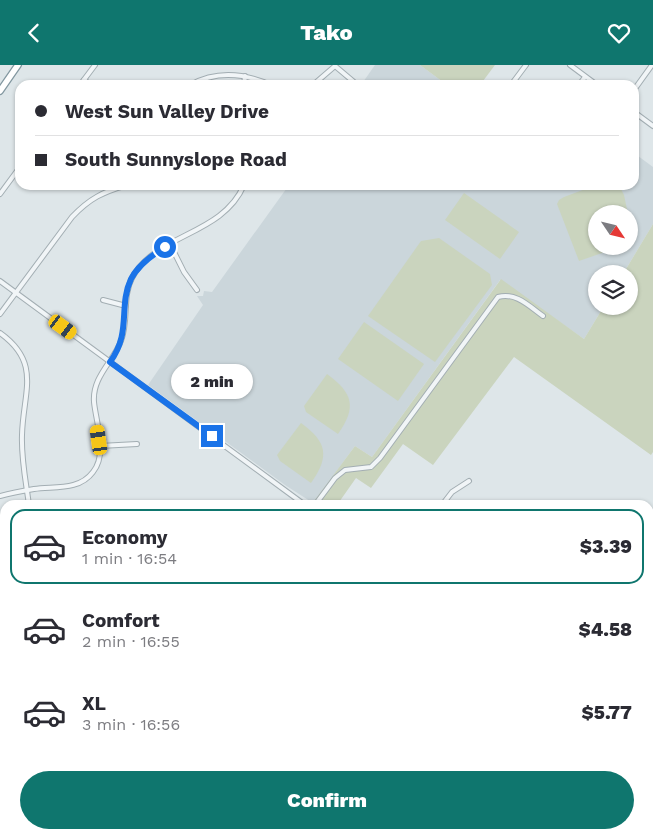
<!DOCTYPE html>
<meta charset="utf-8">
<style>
:root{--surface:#fff;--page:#f7f7f7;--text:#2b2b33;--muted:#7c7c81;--line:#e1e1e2;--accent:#0f766e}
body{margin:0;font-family:"Work Sans",sans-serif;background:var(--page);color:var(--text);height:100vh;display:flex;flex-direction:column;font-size:19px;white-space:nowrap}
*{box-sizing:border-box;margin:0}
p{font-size:16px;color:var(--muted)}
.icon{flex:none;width:28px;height:28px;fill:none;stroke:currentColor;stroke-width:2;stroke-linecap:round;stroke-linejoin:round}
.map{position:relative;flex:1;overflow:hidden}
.details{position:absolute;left:0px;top:435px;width:654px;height:339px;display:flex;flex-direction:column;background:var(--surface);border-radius:15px 15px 0 0;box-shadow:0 1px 4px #0004}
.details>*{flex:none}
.hud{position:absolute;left:15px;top:15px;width:624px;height:110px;border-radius:15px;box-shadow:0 1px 4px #0004;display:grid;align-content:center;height:110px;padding:0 20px;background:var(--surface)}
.needle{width:32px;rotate:125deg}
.fabs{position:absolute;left:588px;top:140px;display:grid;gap:10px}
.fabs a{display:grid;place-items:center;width:50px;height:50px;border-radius:50%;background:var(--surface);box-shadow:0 1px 4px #0004;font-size:25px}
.end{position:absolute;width:22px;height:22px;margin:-11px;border:6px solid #1a73e8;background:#fff;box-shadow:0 0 0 2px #fff}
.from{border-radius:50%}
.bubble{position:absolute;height:35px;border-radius:18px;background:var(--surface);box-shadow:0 1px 4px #0004;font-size:16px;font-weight:800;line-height:35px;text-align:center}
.car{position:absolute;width:15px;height:30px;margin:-15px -8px;border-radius:6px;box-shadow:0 0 4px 1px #0007;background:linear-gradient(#f5c518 24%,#345 0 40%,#f5c518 0 76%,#345 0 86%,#f5c518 0)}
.hud b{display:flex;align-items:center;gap:18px;height:48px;font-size:19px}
.hud b+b{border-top:1px solid var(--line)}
.hud i{width:12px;height:12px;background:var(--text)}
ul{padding:9px 0 0;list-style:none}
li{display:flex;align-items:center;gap:15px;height:75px;margin:0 10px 8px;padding:0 10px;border:2px solid transparent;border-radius:15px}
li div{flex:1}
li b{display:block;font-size:19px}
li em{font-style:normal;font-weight:800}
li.on{border-color:var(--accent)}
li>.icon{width:45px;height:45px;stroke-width:1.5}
.cta{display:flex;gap:10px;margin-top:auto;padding:10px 20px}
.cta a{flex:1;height:58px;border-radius:30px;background:var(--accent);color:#fff;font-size:20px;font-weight:800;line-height:58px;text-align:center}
header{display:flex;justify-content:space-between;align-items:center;height:65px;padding:0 20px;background:var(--accent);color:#fff;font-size:22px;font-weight:800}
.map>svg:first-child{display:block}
</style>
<header><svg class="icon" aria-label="back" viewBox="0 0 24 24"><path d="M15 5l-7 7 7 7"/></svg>Tako<svg class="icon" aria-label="heart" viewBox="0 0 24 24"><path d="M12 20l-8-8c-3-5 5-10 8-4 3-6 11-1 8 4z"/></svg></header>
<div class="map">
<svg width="653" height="773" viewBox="0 0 653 773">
<rect width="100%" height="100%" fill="#dee6e9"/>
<!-- built -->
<g fill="#cbd6db" fill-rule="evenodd">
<polygon points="375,0 420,0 447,20 361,20"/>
<path d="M634 88 653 102V159L623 209H596V241H604L584 274 500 215 372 392 355 381 313 438 285 420 148 320 203 240 197 231H203L204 226 212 227 289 120H634ZM596 149H629V181H596Z"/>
</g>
<!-- green -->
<g fill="#cad4be">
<polygon points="420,0 495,0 480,20 447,20"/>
<polygon points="596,120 619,120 624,130 628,149 596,149 596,181 613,181 602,188 579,196 557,139 559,135 564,132"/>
<polygon points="464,128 519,167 500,194 445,155"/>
<polygon points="653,159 653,387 651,390 514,292 433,400 403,379 371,423 356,413 337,440 311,440 355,381 372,392 501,214 584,274 604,241 629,241 629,209 623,209"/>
<polygon points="439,173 490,209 492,220 435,297 368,251 421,176"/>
<polygon points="364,257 424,299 398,336 338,294"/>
<path d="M327 309C353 328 357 342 338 369L306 347 304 341Z"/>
<path d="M301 358C327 377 330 391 311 418L280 396 277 390Z"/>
<polygon points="195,769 233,769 234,773 192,773"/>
</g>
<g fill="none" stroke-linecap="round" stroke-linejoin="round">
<defs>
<g id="minor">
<polyline points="570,0 597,20"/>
<polyline points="335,1 354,17"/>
<polyline points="84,15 91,20"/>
<polyline points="80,20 95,0"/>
<path d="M190 20C217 5 244 8 271 20"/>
<polyline points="244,20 245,11"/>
<polyline points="313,20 335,1"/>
<polyline points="511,20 526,0"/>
<polyline points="579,20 585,12"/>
<polyline points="634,25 652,0"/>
<polyline points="634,47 653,61"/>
<polyline points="0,129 20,102"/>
<polyline points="170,179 184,207 197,225"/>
<polyline points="0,216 305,440"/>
<polyline points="103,235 126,241"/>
<path d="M0 249 72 152C90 133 103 127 127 120"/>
<path d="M0 268C42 298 23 327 22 370 21 394 26 417 29 440"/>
<polyline points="100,381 137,379"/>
<path d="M0 431C11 428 22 426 34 424 54 421 79 426 93 407 108 388 96 358 94 337 92 312 113 297 121 276 129 256 122 232 132 213 156 168 222 171 244 120"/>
<path d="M315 440 335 413 345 405 371 402 380 393 498 232C516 227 529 241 543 251"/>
<polyline points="442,440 452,427 469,416"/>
<polyline points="653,463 651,471 653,508"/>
<polyline points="649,543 653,532"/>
<polyline points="649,588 653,594"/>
<polyline points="0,662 5,663"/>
<polyline points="649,694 653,697"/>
<polyline points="76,769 83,773"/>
<polyline points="233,769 234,773"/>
<polyline points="481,769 485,773"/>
<polyline points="87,773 90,769"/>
<polyline points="303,773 306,769"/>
<polyline points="433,773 438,769"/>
</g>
<polyline id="highway" points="0,26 18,0"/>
</defs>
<!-- minor casing -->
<use href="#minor" stroke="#a3aeb3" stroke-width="6"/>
<!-- highway casing -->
<use href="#highway" stroke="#8398a1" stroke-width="8"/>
<!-- minor -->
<use href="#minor" stroke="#f1f5f7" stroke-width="4"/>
<!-- highway -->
<use href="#highway" stroke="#fff" stroke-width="5.5"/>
</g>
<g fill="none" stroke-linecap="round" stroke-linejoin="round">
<!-- route -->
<path stroke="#1a73e8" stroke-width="6" d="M165 182C152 190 138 200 131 214 118 242 132 267 110 297L212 371"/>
</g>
</svg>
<div class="fabs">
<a><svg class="needle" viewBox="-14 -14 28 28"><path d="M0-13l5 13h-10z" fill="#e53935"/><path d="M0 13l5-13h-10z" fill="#7c7c81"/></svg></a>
<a><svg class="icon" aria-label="layers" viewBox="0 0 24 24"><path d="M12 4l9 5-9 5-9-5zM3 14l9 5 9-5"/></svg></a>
</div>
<i class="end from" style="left:165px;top:182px"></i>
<i class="end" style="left:212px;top:371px"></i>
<div class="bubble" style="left:171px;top:299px;width:82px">2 min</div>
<i class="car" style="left:63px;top:262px;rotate:126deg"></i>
<i class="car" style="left:99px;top:375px;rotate:352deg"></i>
<div class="hud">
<b><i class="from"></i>West Sun Valley Drive</b>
<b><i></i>South Sunnyslope Road</b>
</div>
<section class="details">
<ul>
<li class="on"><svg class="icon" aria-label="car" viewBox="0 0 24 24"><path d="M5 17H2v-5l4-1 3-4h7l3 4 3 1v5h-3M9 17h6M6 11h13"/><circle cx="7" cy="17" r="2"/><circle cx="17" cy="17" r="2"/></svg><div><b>Economy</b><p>1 min · 16:54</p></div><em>$3.39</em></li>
<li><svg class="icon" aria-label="car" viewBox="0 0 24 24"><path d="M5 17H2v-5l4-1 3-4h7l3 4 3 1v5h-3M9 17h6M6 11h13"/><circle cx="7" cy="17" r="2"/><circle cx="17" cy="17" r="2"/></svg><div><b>Comfort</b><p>2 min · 16:55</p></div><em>$4.58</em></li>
<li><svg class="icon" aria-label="car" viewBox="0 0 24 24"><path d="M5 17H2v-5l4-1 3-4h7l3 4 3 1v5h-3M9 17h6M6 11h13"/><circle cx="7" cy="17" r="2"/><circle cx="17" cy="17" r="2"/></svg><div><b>XL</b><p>3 min · 16:56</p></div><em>$5.77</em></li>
</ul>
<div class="cta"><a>Confirm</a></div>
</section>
</div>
